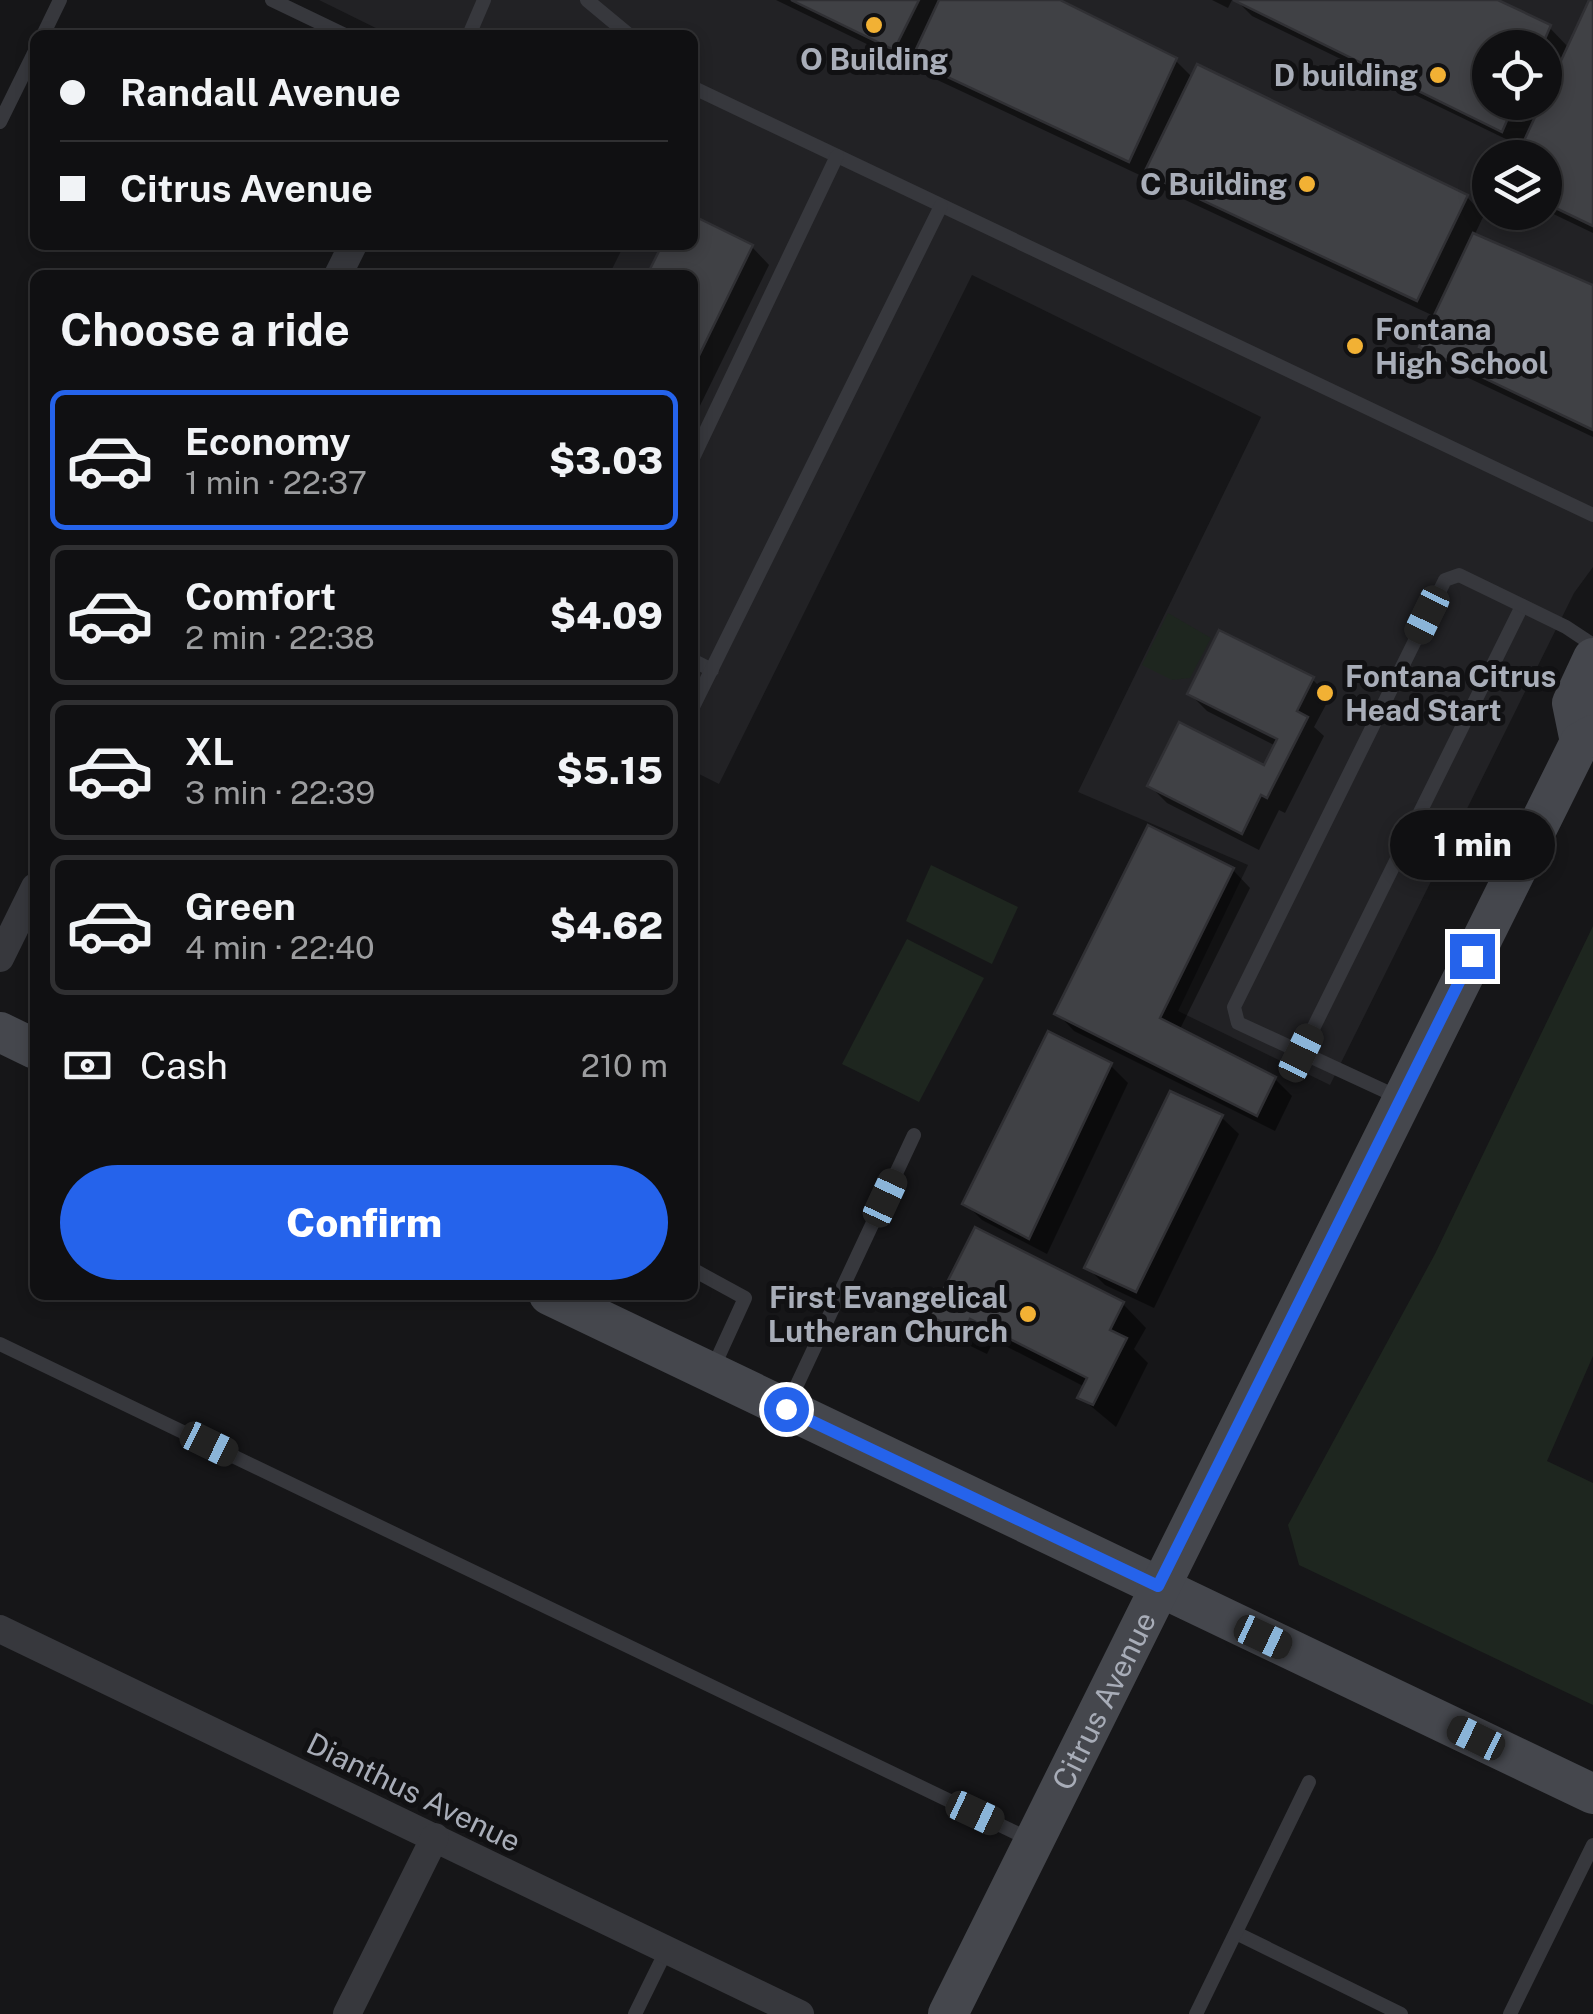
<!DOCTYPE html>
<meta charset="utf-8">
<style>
:root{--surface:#101012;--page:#19191b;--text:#f1f3f6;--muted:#9c9d9f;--line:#303032;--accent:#2563eb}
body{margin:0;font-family:"Public Sans",sans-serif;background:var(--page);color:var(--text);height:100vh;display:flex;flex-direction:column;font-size:38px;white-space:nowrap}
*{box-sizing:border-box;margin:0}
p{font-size:32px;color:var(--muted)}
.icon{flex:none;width:55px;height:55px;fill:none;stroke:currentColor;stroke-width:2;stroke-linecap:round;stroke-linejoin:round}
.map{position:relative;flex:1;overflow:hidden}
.details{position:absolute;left:30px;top:270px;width:668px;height:1030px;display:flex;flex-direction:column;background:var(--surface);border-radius:15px;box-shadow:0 5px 15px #0003,0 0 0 2px var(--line)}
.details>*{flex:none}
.top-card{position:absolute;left:30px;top:30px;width:668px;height:220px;border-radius:15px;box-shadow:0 5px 15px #0003,0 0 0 2px var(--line);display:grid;align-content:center;height:220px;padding:0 30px;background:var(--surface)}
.fabs{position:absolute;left:1472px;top:30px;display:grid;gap:20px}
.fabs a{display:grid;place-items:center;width:90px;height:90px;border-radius:50%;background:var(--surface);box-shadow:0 5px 15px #0003,0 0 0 2px var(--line);font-size:50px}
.end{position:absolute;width:45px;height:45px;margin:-22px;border:12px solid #2563eb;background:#fff;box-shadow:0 0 0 5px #fff}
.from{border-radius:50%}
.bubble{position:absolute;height:70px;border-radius:35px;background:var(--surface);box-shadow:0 5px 15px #0003,0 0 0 2px var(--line);font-size:32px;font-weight:800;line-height:70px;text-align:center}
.car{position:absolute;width:30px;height:60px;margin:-30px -15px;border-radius:12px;box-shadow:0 0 8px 2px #0007;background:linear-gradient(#222 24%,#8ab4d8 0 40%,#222 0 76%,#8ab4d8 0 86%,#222 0)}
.top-card b{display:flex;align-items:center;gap:35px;height:95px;font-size:38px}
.top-card b+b{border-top:2px solid var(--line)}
.top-card i{width:25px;height:25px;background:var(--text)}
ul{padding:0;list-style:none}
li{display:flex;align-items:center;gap:30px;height:140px;margin:0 20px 15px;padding:0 10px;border:5px solid var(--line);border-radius:15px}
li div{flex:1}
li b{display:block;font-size:38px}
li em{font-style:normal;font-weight:800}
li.active{border-color:var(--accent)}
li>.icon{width:90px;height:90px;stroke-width:1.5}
h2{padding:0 30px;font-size:45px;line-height:120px}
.pay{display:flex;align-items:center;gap:25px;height:110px;padding:0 30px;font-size:38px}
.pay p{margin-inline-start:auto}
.button{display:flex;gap:20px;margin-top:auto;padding:20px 30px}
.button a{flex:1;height:115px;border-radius:60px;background:var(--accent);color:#fff;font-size:40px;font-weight:800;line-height:115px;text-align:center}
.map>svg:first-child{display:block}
</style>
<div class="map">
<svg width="1593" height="2014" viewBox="0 0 1593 2014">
<rect width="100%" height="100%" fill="#161618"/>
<!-- built -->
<path fill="#222225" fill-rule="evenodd" d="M319 0H1593V567L1574 593 1330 1085 1178 1011 1248 865 1078 792 1261 417 972 275 719 784 693 771 692 275H609L624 245H692V35H390ZM1490 48H1545V102H1490ZM1490 158H1545V212H1490Z"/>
<!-- green -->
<g fill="#1e261f">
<polygon points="1168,613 1211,638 1190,678 1172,680 1142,665"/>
<polygon points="931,865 1018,907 992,964 906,921"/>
<polygon points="1593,926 1593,1356 1547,1461 1593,1483 1593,1705 1299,1565 1288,1525 1435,1254"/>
<polygon points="907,939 984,978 919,1102 842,1064"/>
</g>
<!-- shadow -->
<g fill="#0007" fill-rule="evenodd">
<polygon points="776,0 1055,0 1175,60 1193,78 1198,68 1467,197 1484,215 1474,236 1593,288 1593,437 1439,364 1422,346 1436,317 1164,190 1148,174 1146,178 931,77 914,61 912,66"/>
<polygon points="1212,0 1232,0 1228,8"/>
<path d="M1236 0H1492L1549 27 1569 48 1593 0V233L1545 210V158L1252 16ZM1490 48H1545V102H1490Z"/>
<polygon points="692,218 752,247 769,265 692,422 692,275 650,275 665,245 692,245"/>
<polygon points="1312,679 1330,697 1314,727 1324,736 1285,813 1279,810 1259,850 1167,803 1150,786 1265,768 1276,746 1207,711 1190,694"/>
<polygon points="1233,870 1250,888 1179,1031 1275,1079 1292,1096 1275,1131 1074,1031 1057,1013"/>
<polygon points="1111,1066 1128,1083 1047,1254 982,1220 965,1203"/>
<polygon points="1221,1117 1239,1134 1154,1308 1105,1285 1087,1267"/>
<polygon points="1123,1304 1146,1328 1134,1349 1148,1363 1116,1427 1080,1397 1085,1387 994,1340 987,1354 956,1339 933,1316"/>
</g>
<!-- building -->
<g fill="#404145" stroke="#303034" stroke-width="2.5">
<polygon points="791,0 919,0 894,50"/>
<polygon points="939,0 1060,0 1177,58 1129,162 911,60"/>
<polygon points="1233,0 1498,0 1551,25 1541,48 1490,48 1490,102 1515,102 1502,132"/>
<polygon points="1589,0 1593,0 1593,226 1545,203 1545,158 1516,158"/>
<polygon points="1197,64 1468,195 1417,301 1144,173"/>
<polygon points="692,215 753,245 692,370 692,275 647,275 662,245 692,245"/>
<polygon points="1473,233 1593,285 1593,430 1419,347"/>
<polygon points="1219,630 1314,677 1297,711 1308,717 1267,798 1261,795 1242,834 1147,786 1179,722 1264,765 1277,739 1187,694"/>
<polygon points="1148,825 1234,868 1160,1018 1276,1077 1257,1116 1054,1014"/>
<polygon points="1048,1031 1112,1063 1029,1239 962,1204"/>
<polygon points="1170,1091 1223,1115 1136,1292 1084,1268"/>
<polygon points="975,1227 1124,1302 1110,1330 1127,1338 1093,1405 1077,1398 1087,1378 970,1319 964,1333 930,1316"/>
</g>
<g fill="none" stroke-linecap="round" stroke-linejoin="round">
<!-- lane -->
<g stroke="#37383d" stroke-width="14">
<polyline points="272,0 345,35"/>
<polyline points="587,0 629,35"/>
<polyline points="43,35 60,0"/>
<polyline points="469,35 484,0"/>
<polyline points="692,87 1593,515"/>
<polyline points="0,122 35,51"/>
<polyline points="692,460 837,156"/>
<polyline points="692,660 712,670"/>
<polyline points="692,709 941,206"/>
<polyline points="1301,1053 1522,606"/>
<polyline points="1400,1098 1238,1023 1234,1007 1445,580 1459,575 1566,627 1593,645"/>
<polyline points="692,1269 745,1298 713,1368"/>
<polyline points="0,1344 1031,1840"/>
<polyline points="788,1404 914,1135"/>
<polyline points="1236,1933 1401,2014"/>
<polyline points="635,2014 667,1949"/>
<polyline points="1196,2014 1309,1782"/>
<polyline points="1510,2014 1593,1845"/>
</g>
<!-- street -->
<g stroke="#37383d" stroke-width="28">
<polyline points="338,275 353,245"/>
<polyline points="0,958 35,887"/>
<polyline points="0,1629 800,2014"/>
<polyline points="347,2014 435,1837"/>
</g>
<!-- secondary -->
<g stroke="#45474d" stroke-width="40">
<polyline points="1580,742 1572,703 1593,658"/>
<polyline points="0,1032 35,1049"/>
<polyline points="549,1295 1593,1794"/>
<path id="s1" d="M948 2014 1580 742 1593 735"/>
</g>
</g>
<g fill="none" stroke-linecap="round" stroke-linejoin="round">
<!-- route -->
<polyline stroke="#2563eb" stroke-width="12" points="786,1409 1158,1586 1472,956"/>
</g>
<!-- markers -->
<g fill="#f2b134" stroke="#111113" stroke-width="4">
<circle cx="874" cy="25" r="10"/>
<circle cx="1438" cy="75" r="10"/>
<circle cx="1307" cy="184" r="10"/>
<circle cx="1355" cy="346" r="10"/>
<circle cx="1325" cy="693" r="10"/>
<circle cx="1028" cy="1314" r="10"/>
</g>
<g text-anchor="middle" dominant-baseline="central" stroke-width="10" stroke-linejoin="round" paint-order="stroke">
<!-- poi labels -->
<g font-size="30" font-weight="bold" fill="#a8adb8" stroke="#111113" text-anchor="end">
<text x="874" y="59" text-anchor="middle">O Building</text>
<text x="1418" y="75">D building</text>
<text x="1287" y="184">C Building</text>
<text x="1375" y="329" text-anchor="start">Fontana<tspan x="1375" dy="34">High School</tspan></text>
<text x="1345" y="676" text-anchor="start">Fontana Citrus<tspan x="1345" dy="34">Head Start</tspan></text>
<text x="1008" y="1297">First Evangelical<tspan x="1008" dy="34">Lutheran Church</tspan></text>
</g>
<!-- street labels -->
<g font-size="30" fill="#a8adb8" stroke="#111113">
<text stroke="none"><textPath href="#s1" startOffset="350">Citrus Avenue</textPath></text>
<text transform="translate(414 1792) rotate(26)">Dianthus Avenue</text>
</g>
</g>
</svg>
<div class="fabs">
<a><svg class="icon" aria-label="locate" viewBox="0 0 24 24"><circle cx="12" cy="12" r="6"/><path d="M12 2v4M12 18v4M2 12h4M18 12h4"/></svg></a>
<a><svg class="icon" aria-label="layers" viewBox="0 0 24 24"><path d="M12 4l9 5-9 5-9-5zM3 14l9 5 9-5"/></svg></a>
</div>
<i class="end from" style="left:786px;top:1409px"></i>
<i class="end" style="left:1472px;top:956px"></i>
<div class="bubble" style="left:1390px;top:810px;width:165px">1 min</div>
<i class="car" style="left:1427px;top:615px;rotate:206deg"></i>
<i class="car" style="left:1301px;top:1053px;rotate:26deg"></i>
<i class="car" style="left:885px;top:1198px;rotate:25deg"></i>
<i class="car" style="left:209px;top:1444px;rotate:116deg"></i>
<i class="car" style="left:1263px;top:1637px;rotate:115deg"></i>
<i class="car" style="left:1476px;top:1738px;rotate:296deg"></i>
<i class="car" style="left:975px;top:1813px;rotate:115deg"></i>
<div class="top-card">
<b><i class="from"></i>Randall Avenue</b>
<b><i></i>Citrus Avenue</b>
</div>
<section class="details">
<h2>Choose a ride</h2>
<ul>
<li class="active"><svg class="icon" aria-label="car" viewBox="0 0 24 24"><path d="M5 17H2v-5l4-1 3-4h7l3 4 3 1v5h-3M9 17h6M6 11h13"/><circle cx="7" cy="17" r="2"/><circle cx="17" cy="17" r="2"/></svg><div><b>Economy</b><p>1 min · 22:37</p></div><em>$3.03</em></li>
<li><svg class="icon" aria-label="car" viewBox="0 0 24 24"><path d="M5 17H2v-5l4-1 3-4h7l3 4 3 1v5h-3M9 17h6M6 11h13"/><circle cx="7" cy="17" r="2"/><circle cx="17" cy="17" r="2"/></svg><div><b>Comfort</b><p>2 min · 22:38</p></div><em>$4.09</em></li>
<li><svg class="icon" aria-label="car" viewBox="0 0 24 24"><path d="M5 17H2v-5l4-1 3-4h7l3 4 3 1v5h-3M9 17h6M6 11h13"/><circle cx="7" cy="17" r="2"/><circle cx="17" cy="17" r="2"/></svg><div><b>XL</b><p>3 min · 22:39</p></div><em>$5.15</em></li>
<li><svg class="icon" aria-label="car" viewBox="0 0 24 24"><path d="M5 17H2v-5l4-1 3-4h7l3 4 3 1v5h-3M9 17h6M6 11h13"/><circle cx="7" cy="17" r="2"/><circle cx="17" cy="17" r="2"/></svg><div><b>Green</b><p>4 min · 22:40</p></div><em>$4.62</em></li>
</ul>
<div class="pay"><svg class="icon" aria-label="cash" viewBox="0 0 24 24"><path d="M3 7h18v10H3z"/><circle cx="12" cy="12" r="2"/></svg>Cash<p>210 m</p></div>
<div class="button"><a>Confirm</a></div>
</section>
</div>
